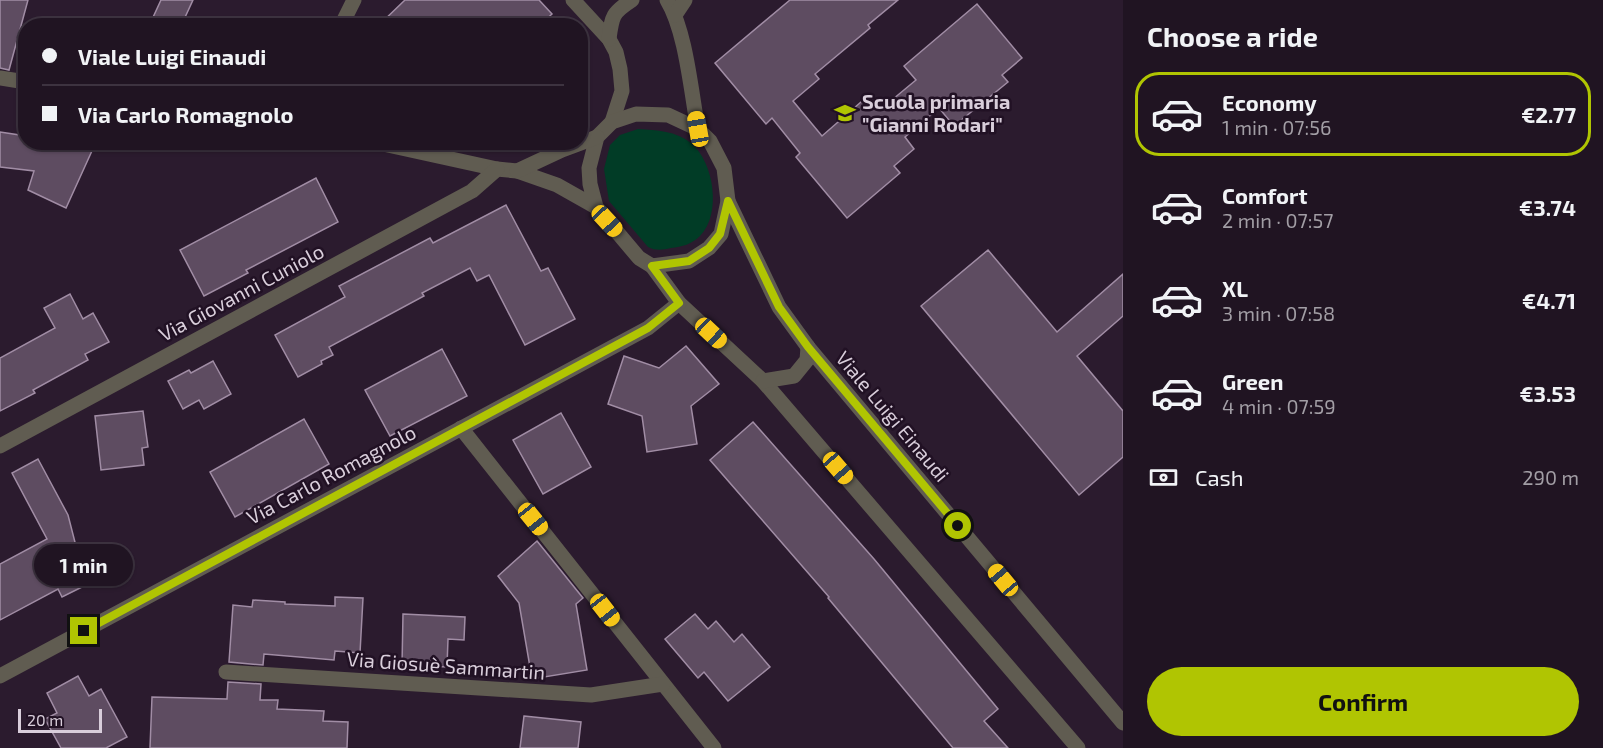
<!DOCTYPE html>
<meta charset="utf-8">
<style>
:root{--surface:#201422;--page:#2d212f;--text:#f1f3f6;--muted:#a29ea5;--line:#3d3340;--accent:#b0c502}
body{margin:0;font-family:"Exo 2",sans-serif;background:var(--page);color:var(--text);height:100vh;display:flex;flex-direction:column;font-size:22px;white-space:nowrap}
*{box-sizing:border-box;margin:0}
p{font-size:20px;color:var(--muted)}
.icon{flex:none;width:33px;height:33px;fill:none;stroke:currentColor;stroke-width:2;stroke-linecap:round;stroke-linejoin:round}
.map{position:relative;flex:1;overflow:hidden}
.panel{display:flex;flex-direction:column;background:var(--surface);width:480px}
.panel>*{flex:none}
.top-card{position:absolute;left:18px;top:18px;width:570px;height:132px;border-radius:24px;box-shadow:0 2px 4px #0004,0 0 0 2px var(--line);display:grid;align-content:center;height:132px;padding:0 24px;background:var(--surface)}
.scale{position:absolute;left:18px;bottom:15px;width:84px;box-sizing:border-box;padding-left:6px;border:3px solid #d9cedb;border-top:0;font-size:16px;line-height:21px;white-space:nowrap;color:#d9cedb;-webkit-text-stroke:4px #211124;paint-order:stroke}
.end{position:absolute;width:27px;height:27px;margin:-14px;border:8px solid #b0c502;background:#111;box-shadow:0 0 0 3px #111}
.from{border-radius:50%}
.bubble{position:absolute;height:42px;border-radius:21px;background:var(--surface);box-shadow:0 2px 4px #0004,0 0 0 2px var(--line);font-size:20px;font-weight:700;line-height:42px;text-align:center}
.car{position:absolute;width:18px;height:36px;margin:-18px -9px;border-radius:8px;box-shadow:0 0 4px 2px #0007;background:linear-gradient(#f5c518 24%,#345 0 40%,#f5c518 0 76%,#345 0 86%,#f5c518 0)}
.top-card b{display:flex;align-items:center;gap:21px;height:57px;font-size:22px}
.top-card b+b{border-top:2px solid var(--line)}
.top-card i{width:15px;height:15px;background:var(--text)}
ul{padding:0;list-style:none}
li{display:flex;align-items:center;gap:18px;height:84px;margin:0 12px 9px;padding:0 12px;border:3px solid transparent;border-radius:24px}
li div{flex:1}
li b{display:block;font-size:22px}
li em{font-style:normal;font-weight:700}
li.active{border-color:var(--accent)}
li>.icon{width:54px;height:54px;stroke-width:1.5}
h2{padding:0 24px;font-size:27px;line-height:72px}
.pay{display:flex;align-items:center;gap:15px;height:66px;padding:0 24px;font-size:22px}
.pay p{margin-inline-start:auto}
.cta{display:flex;gap:12px;margin-top:auto;padding:12px 24px}
.cta a{flex:1;height:69px;border-radius:36px;background:var(--accent);color:#111;font-size:24px;font-weight:700;line-height:69px;text-align:center}
main{display:flex;flex:1;min-height:0}
.map>svg:first-child{display:block}
</style>
<main>
<div class="map">
<svg width="1123" height="748" viewBox="0 0 1123 748">
<rect width="100%" height="100%" fill="#2b1b2e"/>
<!-- green -->
<path fill="#013c26" d="M638 129C657 130 676 131 691 143 714 162 722 214 700 236 692 244 682 247 671 248 662 250 656 251 648 247L609 201 604 169 610 145 620 135Z"/>
<!-- building -->
<g fill="#5e4c61" stroke="#a18da5" stroke-width="1.5">
<polygon points="0,0 28,0 9,70 0,68"/>
<polygon points="161,0 193,0 181,26 149,26"/>
<polygon points="405,0 539,0 552,14 539,26 378,26"/>
<polygon points="790,0 898,0 868,25 870,28 815,74 819,79 793,101 822,136 869,95 881,109 916,80 904,66 977,4 1022,58 1002,75 1008,82 954,126 939,108 905,137 914,149 894,166 900,173 847,218 796,157 800,153 772,118 766,124 715,63"/>
<polygon points="0,132 26,136 26,142 96,142 66,208 28,190 34,171 0,167"/>
<polygon points="316,178 338,222 246,270 248,273 204,296 180,250"/>
<polygon points="506,205 541,271 548,268 575,319 525,345 489,275 477,281 470,268 422,293 424,296 329,347 333,355 321,361 322,364 298,377 275,335 345,297 339,286 430,238 433,243"/>
<polygon points="988,250 1057,332 1123,274 1123,316 1077,356 1123,411 1123,457 1079,495 921,306"/>
<polygon points="70,294 83,319 93,313 109,342 85,354 88,360 33,390 35,393 0,411 0,358 55,328 44,308"/>
<polygon points="686,346 719,384 691,406 697,444 647,452 642,416 608,404 624,356 659,368"/>
<polygon points="442,349 467,396 390,436 365,390"/>
<polygon points="213,361 231,394 204,409 199,400 183,409 168,381 189,370 191,373"/>
<polygon points="143,411 148,447 142,448 144,465 101,470 95,416"/>
<polygon points="561,413 591,467 543,494 513,440"/>
<polygon points="304,419 329,464 235,517 210,472"/>
<polygon points="753,422 874,559 998,709 984,721 1008,748 953,748 828,598 829,597 710,460"/>
<polygon points="38,459 68,515 86,585 62,597 58,589 0,620 0,564 47,539 12,473"/>
<polygon points="537,541 583,598 576,604 587,670 532,679 519,603 498,576"/>
<polygon points="335,597 363,598 360,653 335,651 334,660 264,654 263,665 229,662 233,605 252,607 253,600 285,602 285,604 335,606"/>
<polygon points="403,614 465,617 464,640 448,639 447,667 402,665"/>
<polygon points="695,614 708,629 716,621 734,642 742,634 770,667 728,701 704,672 698,678 665,639"/>
<polygon points="78,676 89,696 101,689 127,737 106,748 61,748 45,719 57,713 47,693"/>
<polygon points="228,682 261,684 260,700 278,700 277,709 324,711 323,721 348,722 347,748 150,748 152,697 227,699"/>
<polygon points="524,716 581,722 578,748 520,748"/>
</g>
<g fill="none" stroke-linecap="round" stroke-linejoin="round">
<!-- minor -->
<g stroke="#605c51" stroke-width="15">
<polyline points="573,0 609,39 616,52 620,69 622,91 612,122"/>
<path d="M667 0C686 31 691 92 698 129"/>
<polyline points="675,15 685,0"/>
<polyline points="341,26 354,0"/>
<path d="M609 39C612 16 612 13 632 0"/>
<polyline points="0,78 26,82"/>
<polyline points="374,142 497,169 517,171 557,185 596,207 639,258 652,266 689,261 709,248 721,234 728,201 724,168 710,141 698,129 668,115 636,114 612,122 597,137 589,168 590,184 596,207"/>
<polyline points="517,171 562,150 597,137"/>
<polyline points="728,201 779,307 808,347 1123,723"/>
<polyline points="652,266 679,303 763,381 1078,748"/>
<polyline points="763,381 794,376 807,360 808,347"/>
<polyline points="461,428 714,748"/>
<polyline points="0,446 472,191 497,169"/>
<polyline points="226,672 591,695 663,684"/>
<polyline points="0,676 648,328 679,303"/>
</g>
</g>
<g fill="none" stroke-linecap="round" stroke-linejoin="round">
<!-- route -->
<polyline stroke="#b0c502" stroke-width="8" points="84,631 648,328 679,303 652,266 689,261 709,248 720,234 728,201 779,307 808,347 958,526"/>
</g>
<!-- icons -->
<defs>
<symbol id="school-bare" viewBox="-9 -9 18 18"><path d="M0-5L7-2L0 1L-7-2ZM-4 1L0 2.5L4 1V4Q0 6-4 4Z" fill="#b0c502" stroke="#211124" stroke-width="2.5" paint-order="stroke"/></symbol>
</defs>
<g fill-rule="evenodd">
<use href="#school-bare" x="830" y="98" width="30" height="30"/>
</g>
<g text-anchor="middle" dominant-baseline="central" stroke-width="5" stroke-linejoin="round" paint-order="stroke">
<!-- poi labels -->
<g font-size="20" font-weight="bold" fill="#d9cedb" stroke="#211124" text-anchor="start">
<text x="862" y="101">Scuola primaria<tspan x="862" dy="23">"Gianni Rodari"</tspan></text>
</g>
<!-- street labels -->
<g font-size="20" fill="#d9cedb" stroke="#211124">
<text transform="translate(241 292) rotate(-28)">Via Giovanni Cuniolo</text>
<text transform="translate(893 416) rotate(50)">Viale Luigi Einaudi</text>
<text transform="translate(331 474) rotate(-28)">Via Carlo Romagnolo</text>
<text transform="translate(446 665) rotate(4)">Via Giosuè Sammartin</text>
</g>
</g>
</svg>
<div class="scale">20 m</div>
<i class="end from" style="left:958px;top:526px"></i>
<i class="end" style="left:84px;top:631px"></i>
<div class="bubble" style="left:34px;top:544px;width:99px">1 min</div>
<i class="car" style="left:698px;top:129px;rotate:350deg"></i>
<i class="car" style="left:607px;top:221px;rotate:137deg"></i>
<i class="car" style="left:711px;top:333px;rotate:133deg"></i>
<i class="car" style="left:838px;top:468px;rotate:139deg"></i>
<i class="car" style="left:533px;top:519px;rotate:141deg"></i>
<i class="car" style="left:1003px;top:580px;rotate:320deg"></i>
<i class="car" style="left:605px;top:610px;rotate:142deg"></i>
<div class="top-card">
<b><i class="from"></i>Viale Luigi Einaudi</b>
<b><i></i>Via Carlo Romagnolo</b>
</div>
</div>
<section class="panel">
<h2>Choose a ride</h2>
<ul>
<li class="active"><svg class="icon" aria-label="car" viewBox="0 0 24 24"><path d="M5 17H2v-5l4-1 3-4h7l3 4 3 1v5h-3M9 17h6M6 11h13"/><circle cx="7" cy="17" r="2"/><circle cx="17" cy="17" r="2"/></svg><div><b>Economy</b><p>1 min · 07:56</p></div><em>€2.77</em></li>
<li><svg class="icon" aria-label="car" viewBox="0 0 24 24"><path d="M5 17H2v-5l4-1 3-4h7l3 4 3 1v5h-3M9 17h6M6 11h13"/><circle cx="7" cy="17" r="2"/><circle cx="17" cy="17" r="2"/></svg><div><b>Comfort</b><p>2 min · 07:57</p></div><em>€3.74</em></li>
<li><svg class="icon" aria-label="car" viewBox="0 0 24 24"><path d="M5 17H2v-5l4-1 3-4h7l3 4 3 1v5h-3M9 17h6M6 11h13"/><circle cx="7" cy="17" r="2"/><circle cx="17" cy="17" r="2"/></svg><div><b>XL</b><p>3 min · 07:58</p></div><em>€4.71</em></li>
<li><svg class="icon" aria-label="car" viewBox="0 0 24 24"><path d="M5 17H2v-5l4-1 3-4h7l3 4 3 1v5h-3M9 17h6M6 11h13"/><circle cx="7" cy="17" r="2"/><circle cx="17" cy="17" r="2"/></svg><div><b>Green</b><p>4 min · 07:59</p></div><em>€3.53</em></li>
</ul>
<div class="pay"><svg class="icon" aria-label="cash" viewBox="0 0 24 24"><path d="M3 7h18v10H3z"/><circle cx="12" cy="12" r="2"/></svg>Cash<p>290 m</p></div>
<div class="cta"><a>Confirm</a></div>
</section>
</main>
